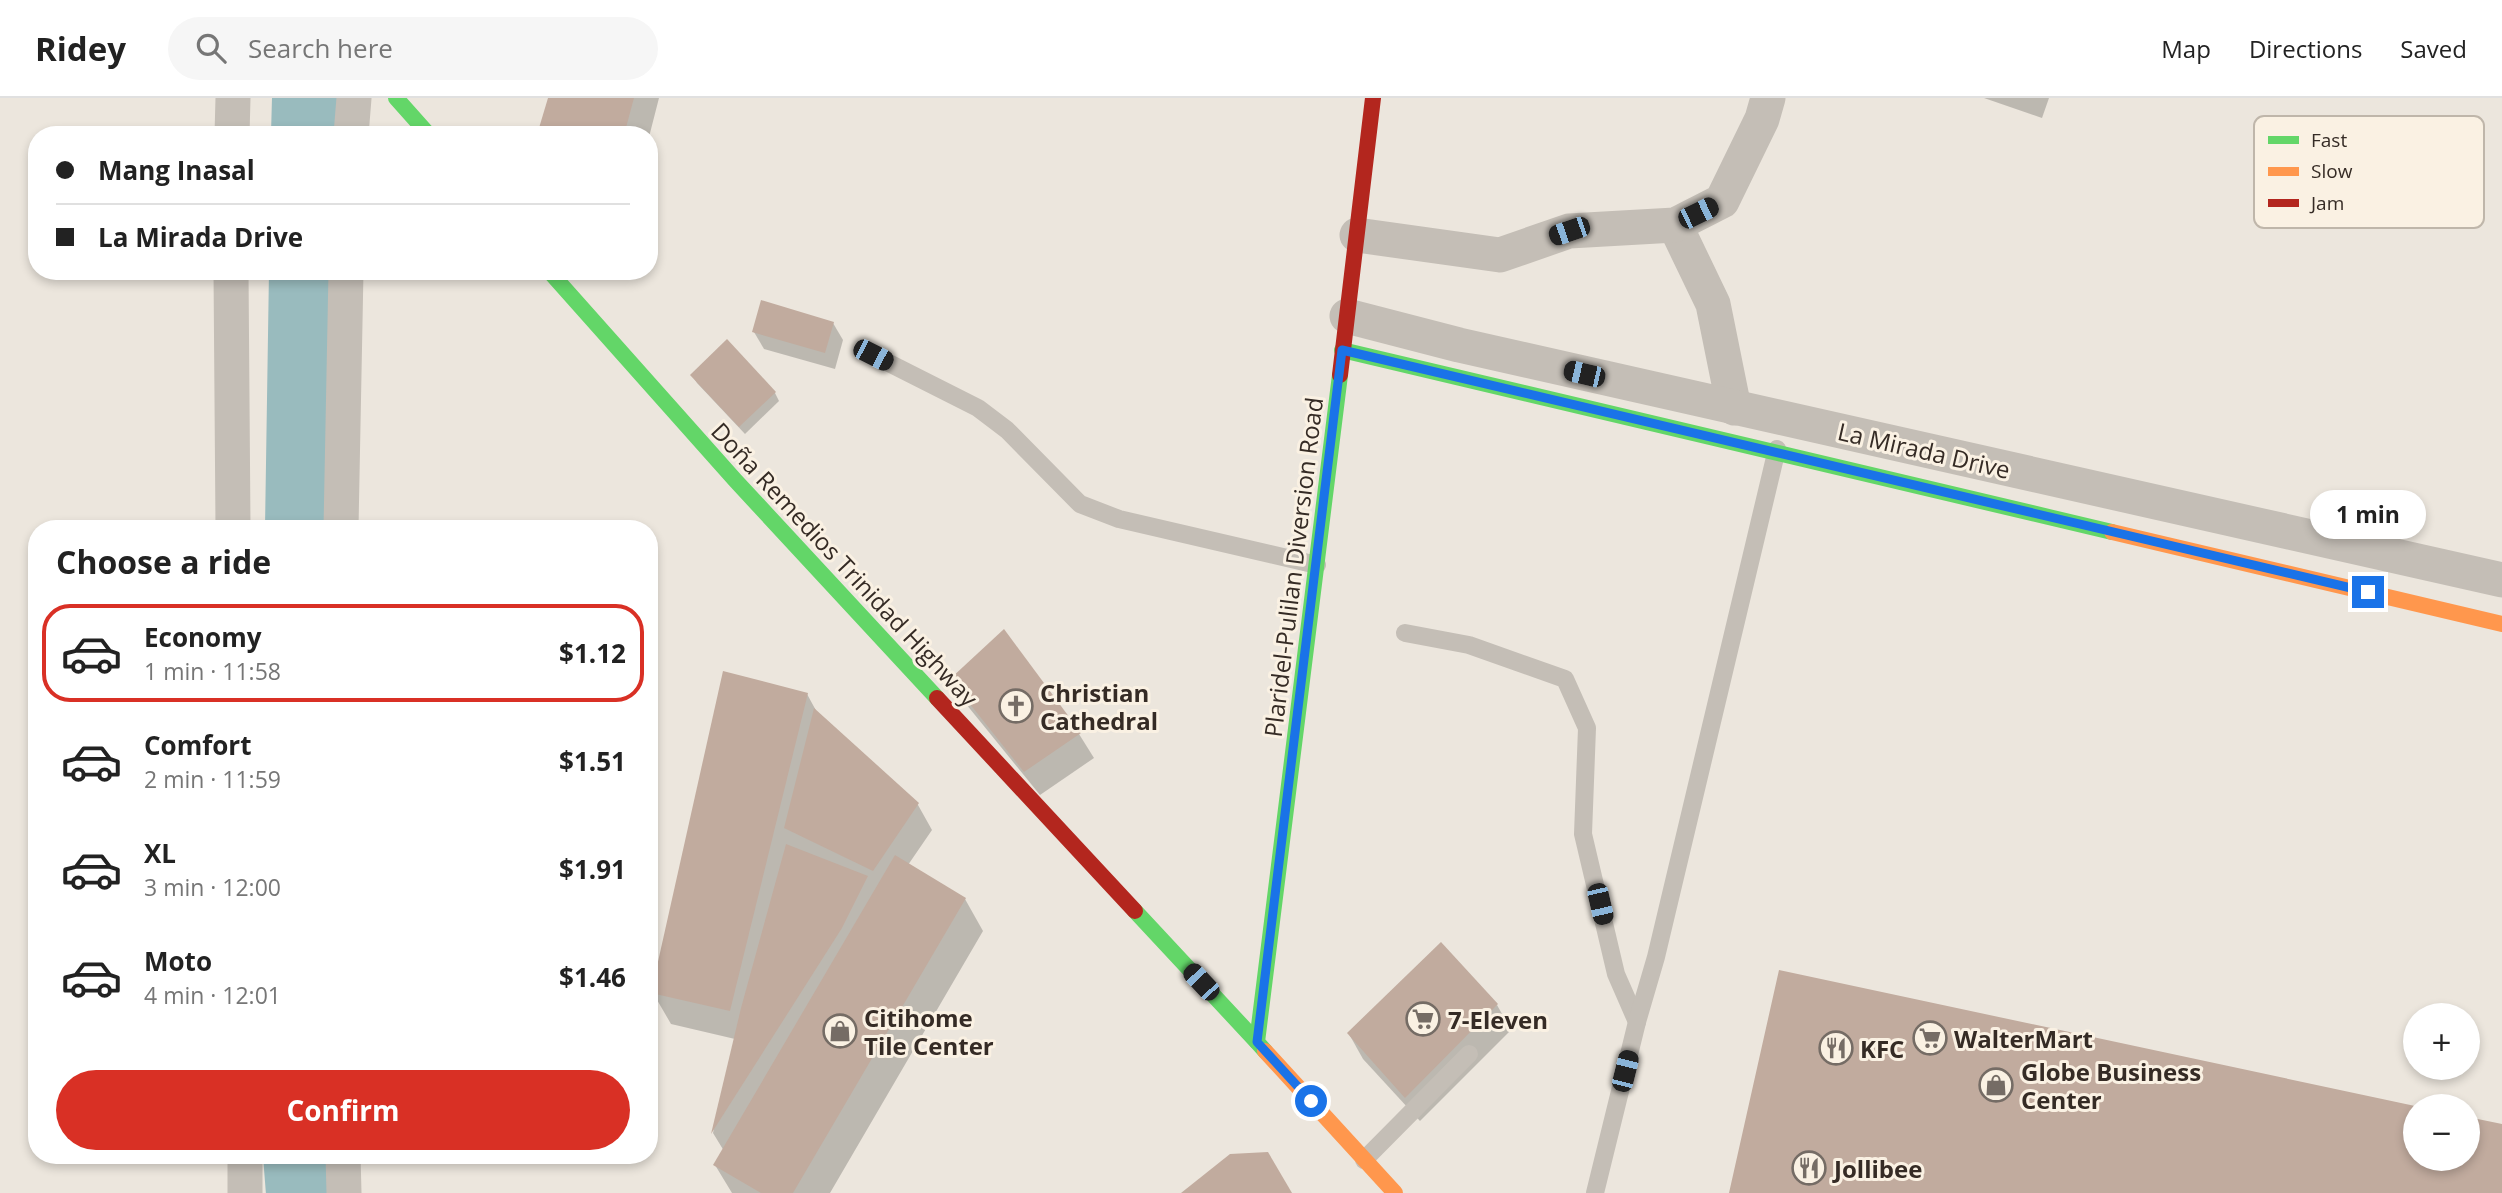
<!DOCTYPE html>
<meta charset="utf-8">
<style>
:root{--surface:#fff;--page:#f6f6f6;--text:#222;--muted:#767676;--line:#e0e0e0;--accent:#d93025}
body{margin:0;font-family:"Open Sans",sans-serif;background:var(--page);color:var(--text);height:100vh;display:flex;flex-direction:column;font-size:26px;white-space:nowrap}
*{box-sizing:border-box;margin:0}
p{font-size:23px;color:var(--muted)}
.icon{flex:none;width:38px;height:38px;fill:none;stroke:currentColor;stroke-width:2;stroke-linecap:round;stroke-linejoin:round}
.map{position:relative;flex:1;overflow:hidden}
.side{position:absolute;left:28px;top:422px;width:630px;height:644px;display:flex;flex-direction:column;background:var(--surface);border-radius:28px;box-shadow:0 4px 10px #0003}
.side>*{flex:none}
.hud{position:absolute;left:28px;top:28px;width:630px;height:154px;border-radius:28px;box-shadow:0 4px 10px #0003;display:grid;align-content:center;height:154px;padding:0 28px;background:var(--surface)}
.tools{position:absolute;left:2403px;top:905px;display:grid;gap:14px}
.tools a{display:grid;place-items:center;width:77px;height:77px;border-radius:50%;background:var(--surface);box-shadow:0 4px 10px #0003;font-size:35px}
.end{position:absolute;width:32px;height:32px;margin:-16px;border:9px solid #1a73e8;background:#fff;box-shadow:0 0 0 4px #fff}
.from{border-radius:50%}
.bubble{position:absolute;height:49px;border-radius:24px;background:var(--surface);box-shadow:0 4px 10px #0003;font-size:23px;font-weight:700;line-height:49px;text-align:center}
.car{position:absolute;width:21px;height:42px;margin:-21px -10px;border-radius:9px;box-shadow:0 0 5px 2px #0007;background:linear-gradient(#222 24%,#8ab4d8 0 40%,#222 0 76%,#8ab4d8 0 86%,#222 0)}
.hud b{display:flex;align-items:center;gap:24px;height:66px;font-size:26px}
.hud b+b{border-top:2px solid var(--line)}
.hud i{width:18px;height:18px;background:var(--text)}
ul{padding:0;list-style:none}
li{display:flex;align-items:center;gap:21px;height:98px;margin:0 14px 10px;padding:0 14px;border:4px solid transparent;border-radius:28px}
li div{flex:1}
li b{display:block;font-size:26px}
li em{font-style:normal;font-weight:700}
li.selected{border-color:var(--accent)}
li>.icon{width:63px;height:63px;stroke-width:1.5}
h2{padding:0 28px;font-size:32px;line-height:84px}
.action{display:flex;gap:14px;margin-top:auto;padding:14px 28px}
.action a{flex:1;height:80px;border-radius:42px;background:var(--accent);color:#fff;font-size:28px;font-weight:700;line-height:80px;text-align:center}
header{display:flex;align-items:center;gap:42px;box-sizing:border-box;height:98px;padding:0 35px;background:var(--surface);border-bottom:2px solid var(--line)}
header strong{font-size:33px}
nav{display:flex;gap:38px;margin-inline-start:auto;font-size:24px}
.search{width:490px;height:63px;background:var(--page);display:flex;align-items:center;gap:18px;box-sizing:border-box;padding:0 24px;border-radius:38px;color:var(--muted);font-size:26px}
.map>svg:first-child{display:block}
</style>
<header>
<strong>Ridey</strong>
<div class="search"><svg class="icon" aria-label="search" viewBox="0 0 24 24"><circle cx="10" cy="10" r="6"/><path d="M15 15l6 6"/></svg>Search here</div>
<nav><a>Map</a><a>Directions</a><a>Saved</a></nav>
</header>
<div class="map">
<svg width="2502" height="1095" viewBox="0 0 2502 1095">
<rect width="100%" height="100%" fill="#ece6dd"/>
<!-- shadow -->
<g fill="#0003">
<polygon points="550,0 659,0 649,39 649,37 545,37 541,30"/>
<polygon points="1984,0 2049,0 2042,20"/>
<polygon points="833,225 843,242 835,271 764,251 754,234"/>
<polygon points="692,277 775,295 779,303 745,336 697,285"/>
<polygon points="952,581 1079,636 1094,660 1040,697 966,606"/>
<polygon points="807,596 819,618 918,707 932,732 908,767 965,801 983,833 830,1095 732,1095 715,1067 724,1053 713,1035 735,941 671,926 653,895"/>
<polygon points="1497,907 1511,932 1420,1023 1363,961 1349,936"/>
</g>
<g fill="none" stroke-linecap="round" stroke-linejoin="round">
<!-- river -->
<g stroke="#99bbbe" stroke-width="66">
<polyline points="304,37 305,0"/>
<polyline points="298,430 302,173"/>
<polyline points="296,1057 299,1095"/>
</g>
</g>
<!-- building -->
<g fill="#c1ab9e">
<polygon points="548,0 634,0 624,37 547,37 539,30"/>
<polygon points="761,202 834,224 825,255 752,234"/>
<polygon points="727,241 776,294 739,329 690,277"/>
<polygon points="1004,531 1081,635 1024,674 950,581"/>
<polygon points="723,573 808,595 730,913 651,895"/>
<polygon points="814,610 919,705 873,773 784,730"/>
<polygon points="786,746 868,778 842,830 711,1036 741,910"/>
<polygon points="895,757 966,800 793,1095 761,1095 713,1067"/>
<polygon points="1441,844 1498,906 1405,1000 1347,935"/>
<polygon points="1779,872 2415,1008 2415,1060 2468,1060 2468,1019 2502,1026 2502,1095 1729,1095"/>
<polygon points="1268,1054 1292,1095 1181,1095 1230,1056"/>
</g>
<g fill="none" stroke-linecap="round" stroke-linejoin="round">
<!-- lane -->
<g stroke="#c4beb6" stroke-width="18">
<polyline points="873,257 978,310 1007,332 1080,406 1119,421 1317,467"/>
<polyline points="1405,535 1469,547 1565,581 1587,630 1583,736 1616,876 1637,924"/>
<polyline points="1364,1062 1469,956"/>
<polyline points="1595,1095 1637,924 1656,859 1777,351"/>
</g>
<!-- street -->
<g stroke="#c4beb6" stroke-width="35">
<polyline points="232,37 233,0"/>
<polyline points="351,37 354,0"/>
<polyline points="1675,127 1713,206 1734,310"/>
<polyline points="1357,137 1500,157 1569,133 1675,127 1722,103 1762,21 1768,0"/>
<polyline points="231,173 233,430"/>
<polyline points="1347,218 1459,247 2502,482"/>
<polyline points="341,430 346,173"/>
<polyline points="245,1057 245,1095"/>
<polyline points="343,1057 344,1095"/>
</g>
<!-- fast -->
<g stroke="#63d668" stroke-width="16">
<polyline points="396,0 429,37"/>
<polyline points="549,173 735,382 937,600"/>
<polyline points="1342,252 2112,434"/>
<polyline points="1135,813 1257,944"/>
<polyline points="1265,953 1257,944 1340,277"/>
</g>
<!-- slow -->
<g stroke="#ff974d" stroke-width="16">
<polyline points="2112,434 2502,526"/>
<polyline points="1265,953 1395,1095"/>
</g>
<!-- jam -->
<g stroke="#b3261e" stroke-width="16">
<polyline points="1340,277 1373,0"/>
<polyline points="937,600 1135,813"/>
</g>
</g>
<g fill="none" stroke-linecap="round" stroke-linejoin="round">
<!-- route -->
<polyline stroke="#1a73e8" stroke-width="9" points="1311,1003 1257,944 1342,252 2368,494"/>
</g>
<!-- icons -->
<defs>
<symbol id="church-ring" viewBox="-11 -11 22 22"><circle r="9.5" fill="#faf1e3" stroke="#756c65" stroke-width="1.5"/><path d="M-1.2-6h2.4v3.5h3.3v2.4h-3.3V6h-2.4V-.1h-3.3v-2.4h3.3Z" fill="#756c65"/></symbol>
<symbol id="supermarket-ring" viewBox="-11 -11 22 22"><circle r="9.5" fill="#faf1e3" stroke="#756c65" stroke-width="1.5"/><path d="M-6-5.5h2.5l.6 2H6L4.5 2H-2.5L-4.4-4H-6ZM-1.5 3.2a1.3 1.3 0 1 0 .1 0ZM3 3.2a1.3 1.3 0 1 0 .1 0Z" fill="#756c65"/></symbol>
<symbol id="shop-ring" viewBox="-11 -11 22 22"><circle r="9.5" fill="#faf1e3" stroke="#756c65" stroke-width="1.5"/><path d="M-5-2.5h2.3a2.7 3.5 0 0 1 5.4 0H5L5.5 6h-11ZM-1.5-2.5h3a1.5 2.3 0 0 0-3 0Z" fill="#756c65"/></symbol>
<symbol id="restaurant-ring" viewBox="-11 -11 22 22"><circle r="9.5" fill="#faf1e3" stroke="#756c65" stroke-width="1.5"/><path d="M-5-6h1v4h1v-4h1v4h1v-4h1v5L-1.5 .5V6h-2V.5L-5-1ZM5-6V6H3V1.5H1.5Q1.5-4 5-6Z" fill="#756c65"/></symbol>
</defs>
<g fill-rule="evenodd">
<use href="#church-ring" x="997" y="589" width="38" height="38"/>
<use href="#supermarket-ring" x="1404" y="902" width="38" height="38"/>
<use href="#shop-ring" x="821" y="914" width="38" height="38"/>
<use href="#supermarket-ring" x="1911" y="921" width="38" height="38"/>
<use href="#restaurant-ring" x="1817" y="931" width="38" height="38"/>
<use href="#shop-ring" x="1977" y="968" width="38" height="38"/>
<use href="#restaurant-ring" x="1790" y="1051" width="38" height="38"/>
</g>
<g text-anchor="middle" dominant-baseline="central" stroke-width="6" stroke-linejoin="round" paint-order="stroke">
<!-- street labels -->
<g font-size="24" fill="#352b25" stroke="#faf1e3">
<text transform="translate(1924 352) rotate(13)">La Mirada Drive</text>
<text transform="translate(845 466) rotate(47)">Doña Remedios Trinidad Highway</text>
<text transform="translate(1293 469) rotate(-83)">Plaridel-Pulilan Diversion Road</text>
</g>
<!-- poi labels -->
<g font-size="24" font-weight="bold" fill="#352b25" stroke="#faf1e3" text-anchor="start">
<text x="1040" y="594">Christian<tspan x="1040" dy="28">Cathedral</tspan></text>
<text x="864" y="919">Citihome<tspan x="864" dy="28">Tile Center</tspan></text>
<text x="1448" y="921">7-Eleven</text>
<text x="1954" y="940">WalterMart</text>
<text x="1860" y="950">KFC</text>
<text x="2021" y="973">Globe Business<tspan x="2021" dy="28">Center</tspan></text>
<text x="1834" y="1070">Jollibee</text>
</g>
</g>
<!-- legend -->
<rect x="2254" y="18" width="230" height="112" rx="10" fill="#faf1e3" stroke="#bfb6aa" stroke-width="2"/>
<rect x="2268" y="38" width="31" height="8" fill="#63d668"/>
<rect x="2268" y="69" width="31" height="9" fill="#ff974d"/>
<rect x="2268" y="101" width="31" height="8" fill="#b3261e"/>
<g font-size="19" fill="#352b25">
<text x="2311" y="49">Fast</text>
<text x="2311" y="80">Slow</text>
<text x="2311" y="112">Jam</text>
</g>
</svg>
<div class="tools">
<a>+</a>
<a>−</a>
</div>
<i class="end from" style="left:1311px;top:1003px"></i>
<i class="end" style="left:2368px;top:494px"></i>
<div class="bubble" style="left:2310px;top:392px;width:116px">1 min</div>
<i class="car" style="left:1698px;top:115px;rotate:64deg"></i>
<i class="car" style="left:1569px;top:133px;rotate:251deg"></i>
<i class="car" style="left:873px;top:257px;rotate:117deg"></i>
<i class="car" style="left:1584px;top:276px;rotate:283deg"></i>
<i class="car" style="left:1600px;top:806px;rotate:167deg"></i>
<i class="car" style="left:1201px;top:884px;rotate:317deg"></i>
<i class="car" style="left:1625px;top:973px;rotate:14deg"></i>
<div class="hud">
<b><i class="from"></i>Mang Inasal</b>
<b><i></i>La Mirada Drive</b>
</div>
<section class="side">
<h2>Choose a ride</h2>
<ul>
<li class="selected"><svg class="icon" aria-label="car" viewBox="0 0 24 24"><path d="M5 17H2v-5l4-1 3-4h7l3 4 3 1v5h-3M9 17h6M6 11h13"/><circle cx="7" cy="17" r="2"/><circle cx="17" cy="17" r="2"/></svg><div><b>Economy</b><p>1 min · 11:58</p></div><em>$1.12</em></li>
<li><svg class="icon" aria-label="car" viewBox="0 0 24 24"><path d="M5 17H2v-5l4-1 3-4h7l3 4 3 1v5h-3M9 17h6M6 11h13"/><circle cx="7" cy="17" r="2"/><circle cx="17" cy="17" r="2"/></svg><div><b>Comfort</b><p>2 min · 11:59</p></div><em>$1.51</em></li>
<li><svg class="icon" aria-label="car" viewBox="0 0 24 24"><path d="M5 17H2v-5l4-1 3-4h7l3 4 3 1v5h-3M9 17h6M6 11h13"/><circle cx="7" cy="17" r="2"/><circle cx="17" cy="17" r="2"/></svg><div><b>XL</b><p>3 min · 12:00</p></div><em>$1.91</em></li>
<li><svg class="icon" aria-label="car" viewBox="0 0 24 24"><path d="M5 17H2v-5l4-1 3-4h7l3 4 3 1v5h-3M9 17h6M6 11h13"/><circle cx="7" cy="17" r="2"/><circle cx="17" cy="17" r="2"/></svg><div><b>Moto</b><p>4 min · 12:01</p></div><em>$1.46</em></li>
</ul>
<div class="action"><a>Confirm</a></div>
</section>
</div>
